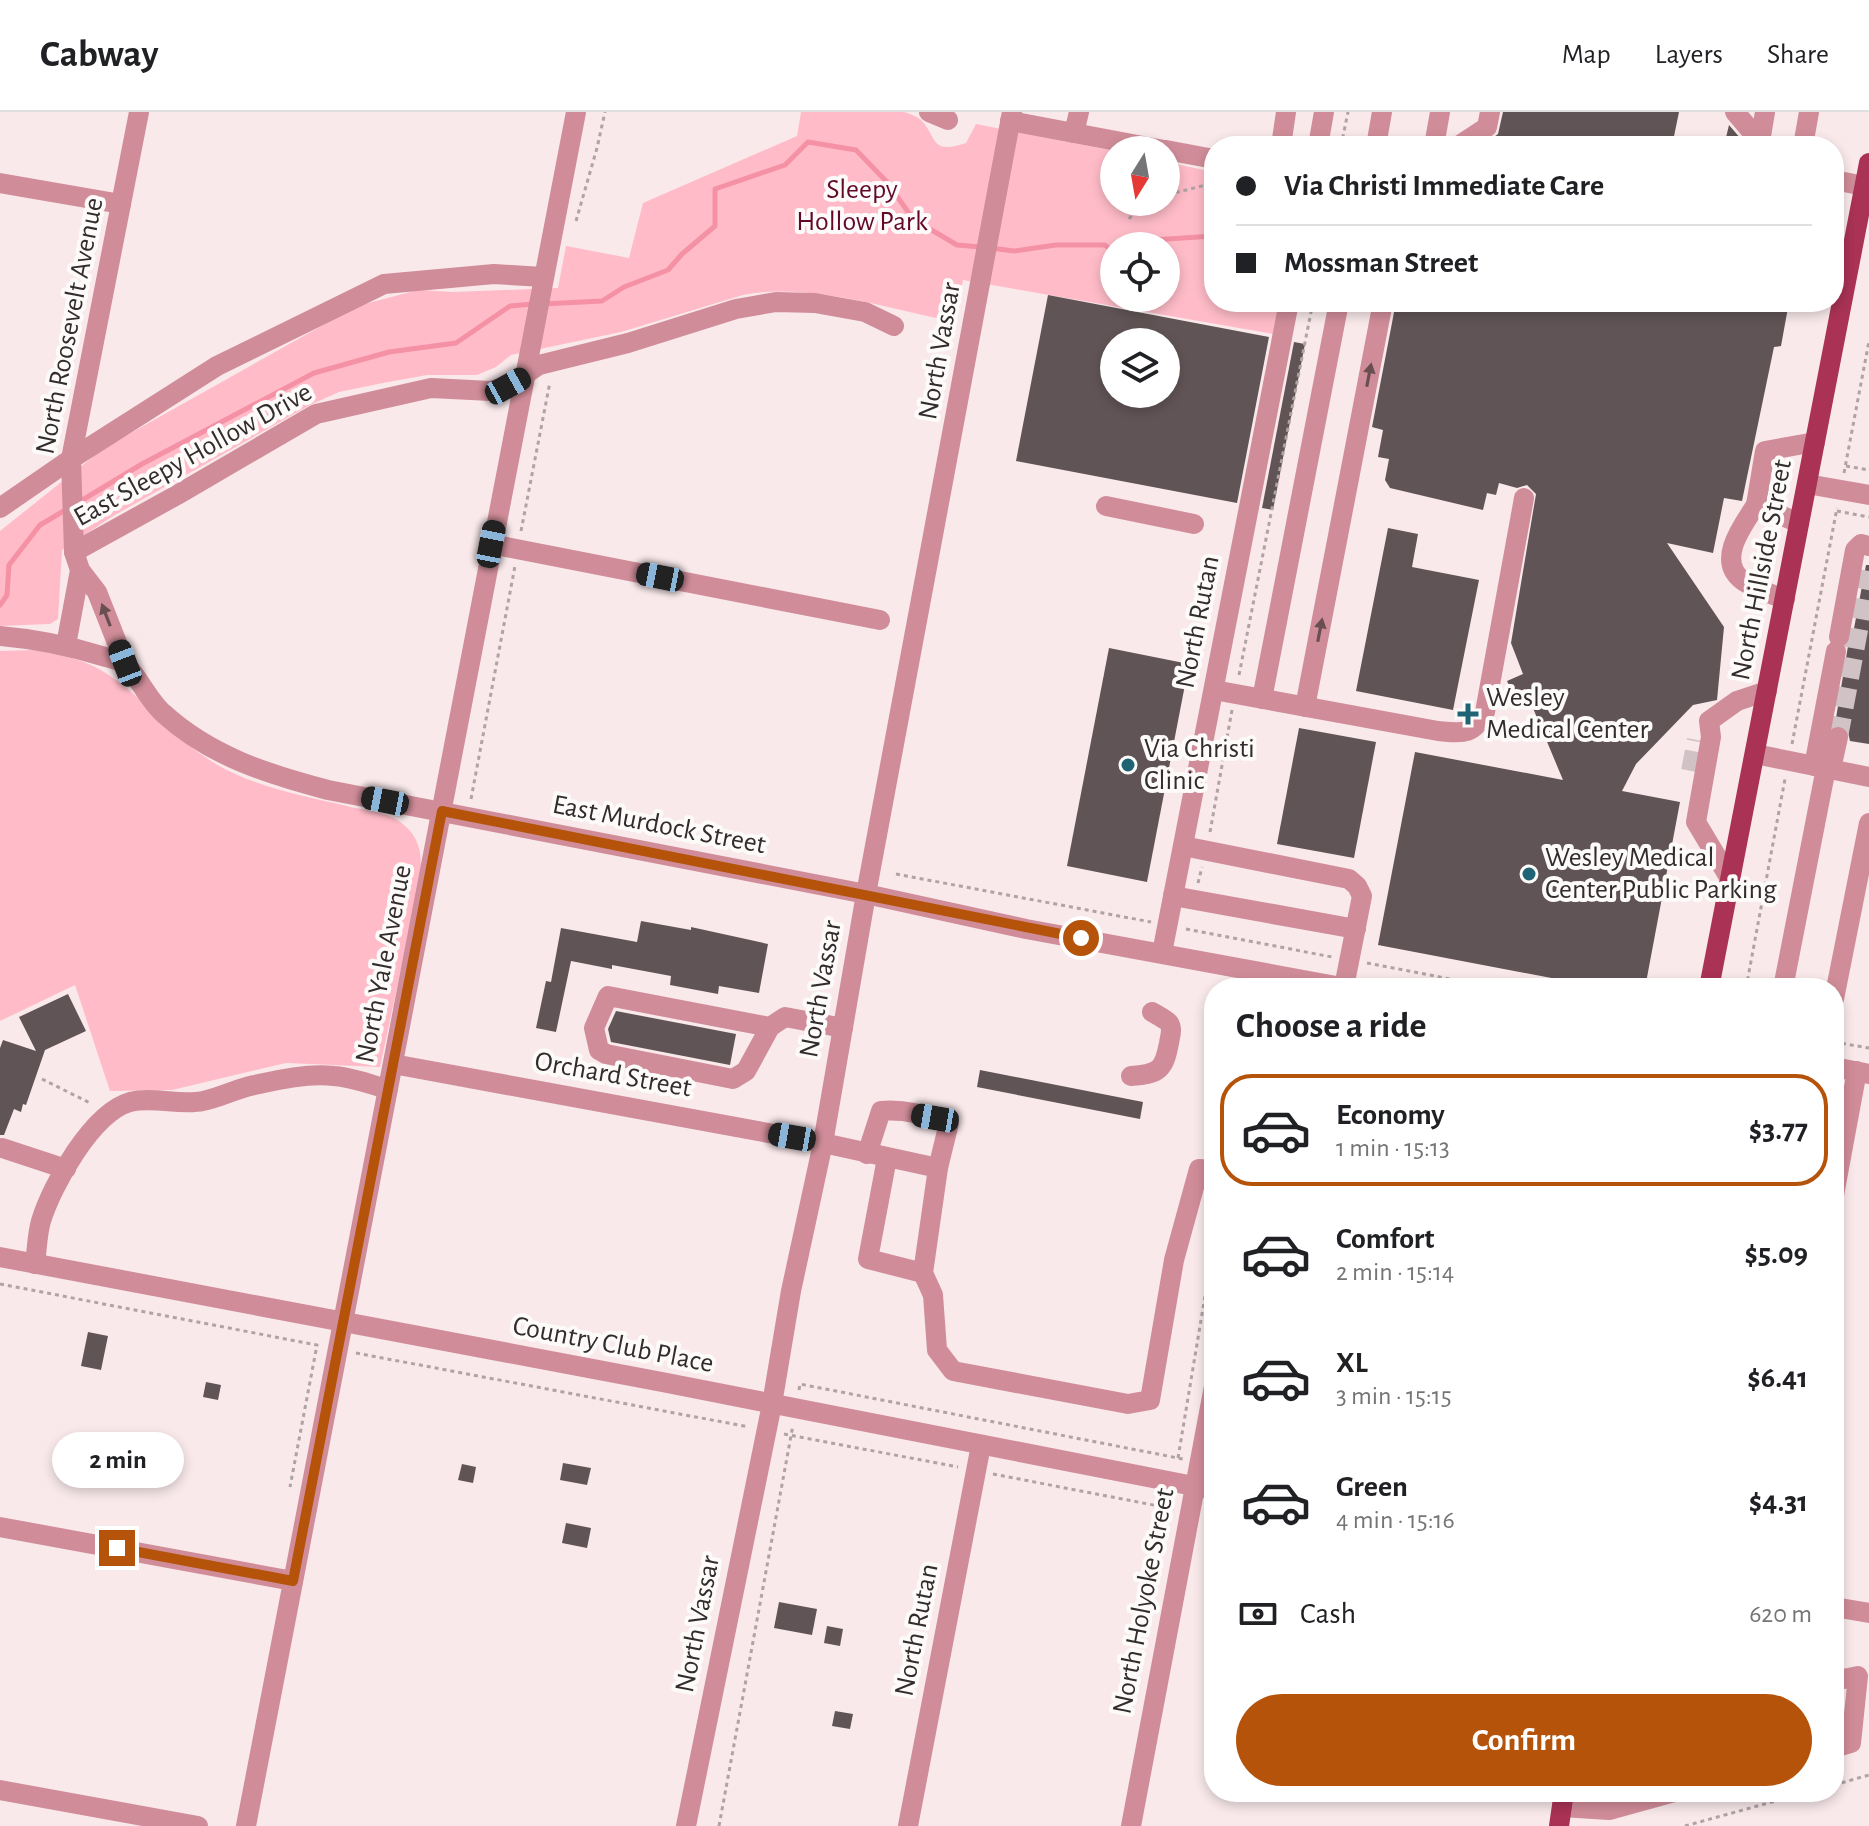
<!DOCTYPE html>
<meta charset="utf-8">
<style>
:root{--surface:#fff;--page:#f2f2f2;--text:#202124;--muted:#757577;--line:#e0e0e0;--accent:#b45309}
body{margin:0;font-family:"Alegreya Sans",sans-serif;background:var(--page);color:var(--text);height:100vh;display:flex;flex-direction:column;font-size:30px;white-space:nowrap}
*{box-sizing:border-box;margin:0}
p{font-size:26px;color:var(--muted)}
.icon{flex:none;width:44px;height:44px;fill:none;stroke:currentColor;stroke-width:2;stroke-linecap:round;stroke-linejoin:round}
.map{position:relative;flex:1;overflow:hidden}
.details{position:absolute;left:1204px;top:866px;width:640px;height:824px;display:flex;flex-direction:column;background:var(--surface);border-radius:32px;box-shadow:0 4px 12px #0003}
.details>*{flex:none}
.hud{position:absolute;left:1204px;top:24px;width:640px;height:176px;border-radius:32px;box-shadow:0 4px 12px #0003;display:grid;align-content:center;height:176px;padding:0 32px;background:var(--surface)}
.needle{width:52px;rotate:191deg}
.buttons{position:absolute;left:1100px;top:24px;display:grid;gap:16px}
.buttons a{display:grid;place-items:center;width:80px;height:80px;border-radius:50%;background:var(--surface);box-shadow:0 4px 12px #0003;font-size:40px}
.end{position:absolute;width:36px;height:36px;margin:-18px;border:10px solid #b45309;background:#fff;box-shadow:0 0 0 4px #fff}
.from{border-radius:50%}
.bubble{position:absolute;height:56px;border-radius:28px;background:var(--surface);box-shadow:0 4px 12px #0003;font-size:26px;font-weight:600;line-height:56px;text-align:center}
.car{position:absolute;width:24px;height:48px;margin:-24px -12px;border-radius:10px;box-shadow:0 0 6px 2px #0007;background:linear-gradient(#222 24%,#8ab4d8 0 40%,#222 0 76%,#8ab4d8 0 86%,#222 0)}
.hud b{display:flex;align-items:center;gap:28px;height:76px;font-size:30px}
.hud b+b{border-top:2px solid var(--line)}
.hud i{width:20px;height:20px;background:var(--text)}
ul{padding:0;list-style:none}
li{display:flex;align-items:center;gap:24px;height:112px;margin:0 16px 12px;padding:0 16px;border:4px solid transparent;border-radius:32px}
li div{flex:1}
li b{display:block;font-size:30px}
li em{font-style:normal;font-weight:600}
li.current{border-color:var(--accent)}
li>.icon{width:72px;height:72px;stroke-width:1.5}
h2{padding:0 32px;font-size:36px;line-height:96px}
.pay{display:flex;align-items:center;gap:20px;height:88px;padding:0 32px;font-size:30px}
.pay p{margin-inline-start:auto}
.cta{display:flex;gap:16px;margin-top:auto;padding:16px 32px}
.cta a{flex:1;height:92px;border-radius:48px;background:var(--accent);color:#fff;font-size:32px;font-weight:600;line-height:92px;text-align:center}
header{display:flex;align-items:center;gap:48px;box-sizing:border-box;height:112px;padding:0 40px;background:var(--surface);border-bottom:2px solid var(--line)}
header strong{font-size:38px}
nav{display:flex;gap:44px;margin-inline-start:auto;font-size:28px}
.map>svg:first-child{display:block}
</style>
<header>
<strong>Cabway</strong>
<nav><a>Map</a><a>Layers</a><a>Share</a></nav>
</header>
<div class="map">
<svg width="1869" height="1714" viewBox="0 0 1869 1714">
<rect width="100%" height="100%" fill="#f9e9eb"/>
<!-- green -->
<g fill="#ffbcc8" fill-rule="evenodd">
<path d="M801 0H904C910 2 916 4 921 8 938 26 930 43 966 31L976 12 1114 39V90H1166V50L1214 60V190H1279L1273 222 963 168 954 210C890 197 808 170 743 183L621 220 511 243 496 255 477 263H427L383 271 339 280 310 293 113 404 62 438 58 507 50 512 0 514V419L104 336 357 194 418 178 452 180 558 176 566 134 629 146 643 91 797 24ZM1114 134H1166V186H1114Z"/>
<path d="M33 538C56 542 76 545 97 556 147 583 178 636 231 660 267 677 308 685 347 694 366 699 389 699 404 713 422 728 422 747 420 768L380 955 286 951 172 978 110 979 75 873 0 909V539Z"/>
</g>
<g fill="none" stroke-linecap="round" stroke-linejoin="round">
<!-- stream -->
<g stroke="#f591a5" stroke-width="5">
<polyline points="1140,134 1152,128 1214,124"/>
<polyline points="991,136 1014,139 1056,133 1105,133 1114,141"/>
<polyline points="543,192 602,189 624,175 668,158 682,142 715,114 715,77 785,53 808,30 856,38 887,70 913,107 957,133 981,135"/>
<polyline points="79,390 142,352 314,261 389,240 456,231 510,194 533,192"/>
<polyline points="0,493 7,483 9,453 40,413 67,397"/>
</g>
</g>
<!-- building -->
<g fill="#615456" fill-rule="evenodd">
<polygon points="1503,0 1679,0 1672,34 1482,34 1498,22"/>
<polygon points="1729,13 1747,34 1724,34"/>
<path d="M1048 183 1269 225 1237 391 1016 349ZM1114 230H1166V282H1114Z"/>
<polygon points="1396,190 1789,190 1781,234 1774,235 1742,389 1724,386 1713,441 1667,431 1724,515 1717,588 1693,593 1636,652 1622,679 1680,690 1645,876 1604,876 1378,833 1415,640 1563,668 1525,577 1513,582 1507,569 1523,562 1511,531 1536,382 1527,373 1517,376 1499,371 1496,383 1487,381 1483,398 1390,376 1385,368 1389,347 1378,345 1383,318 1372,315"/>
<polygon points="1294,230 1305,232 1273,398 1262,396"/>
<polygon points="1388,416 1418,422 1412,455 1479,468 1453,598 1356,579"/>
<polygon points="1866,453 1869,453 1869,632 1850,629 1847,616 1835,612 1848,534 1852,527"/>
<polygon points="1109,536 1189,552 1147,770 1067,754"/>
<polygon points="1299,616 1376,630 1354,746 1277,732"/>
<polygon points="641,809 691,818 691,815 768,832 759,881 719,874 718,882 670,873 671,864 612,853 612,857 571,849 556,920 536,916 546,869 551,870 561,816 637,830"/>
<polygon points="68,882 86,919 45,938 26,993 23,992 21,1000 14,997 4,1023 0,1023 0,936 3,928 36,939 19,905"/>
<polygon points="616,899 736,922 730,953 611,930 608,917"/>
<polygon points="980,958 1143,990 1140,1007 977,975"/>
<polygon points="88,1220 108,1224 101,1258 81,1254"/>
<polygon points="206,1270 221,1273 218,1288 203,1285"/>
<polygon points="563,1351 591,1356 587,1373 560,1368"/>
<polygon points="462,1352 476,1355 473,1371 458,1368"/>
<polygon points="566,1411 591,1416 587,1436 562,1431"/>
<polygon points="779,1490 817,1497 812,1523 774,1516"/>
<polygon points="827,1514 843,1517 840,1534 824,1531"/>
<polygon points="835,1599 853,1602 850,1617 832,1614"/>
</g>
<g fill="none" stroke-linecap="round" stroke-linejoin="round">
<!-- minor-tunnel -->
<g stroke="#d1c3c5" stroke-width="20" stroke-dasharray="20 10" stroke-linecap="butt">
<polyline points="1838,625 1869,459"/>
<polyline points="1691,659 1697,628"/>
</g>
<!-- path -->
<g stroke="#afa3a4" stroke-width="3" stroke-dasharray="4 4" stroke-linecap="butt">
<polyline points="1341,34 1348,0"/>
<polyline points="1166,74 1168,77 1166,80"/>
<polyline points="1168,77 1178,80 1214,71"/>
<polyline points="1129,107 1137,97 1158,90"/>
<polyline points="576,109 597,36 605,0"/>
<polyline points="1846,354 1869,358"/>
<polyline points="1844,361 1869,229"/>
<polyline points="1837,399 1869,405"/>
<polyline points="521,419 550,270"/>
<polyline points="1239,563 1313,190"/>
<polyline points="1792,632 1837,396"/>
<polyline points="471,687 515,454"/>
<polyline points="1210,720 1232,598"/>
<polyline points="896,762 1151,810"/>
<polyline points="1198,771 1202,755"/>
<polyline points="1186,817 1332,845"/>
<polyline points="1367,851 1497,876"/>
<polyline points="1746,876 1785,667"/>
<polyline points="1834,930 1869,936"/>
<polyline points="42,967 92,992"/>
<polyline points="0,1172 317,1233 290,1375"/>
<polyline points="356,1241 749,1315"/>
<polyline points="799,1278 800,1272 1183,1347"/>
<polyline points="784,1322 958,1355"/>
<polyline points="1178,1346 1214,1130"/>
<polyline points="993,1362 1174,1397"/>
<polyline points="1834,1673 1869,1663"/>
<polyline points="719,1714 793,1313"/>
<polyline points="1685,1714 1808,1680"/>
</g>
<!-- minor -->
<g stroke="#d08d99" stroke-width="20">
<polyline points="929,0 948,8"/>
<polyline points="1735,0 1764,34"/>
<polyline points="1010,9 1164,38"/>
<polyline points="1074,21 1079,0"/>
<polyline points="1760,30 1765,0"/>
<polyline points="1281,34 1286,0"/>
<polyline points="1318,34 1324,0"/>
<polyline points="1376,34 1382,0"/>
<polyline points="1434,34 1440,0"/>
<polyline points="1458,34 1487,15 1490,0"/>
<polyline points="1803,34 1809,0"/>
<polyline points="1166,38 1214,47"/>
<polyline points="1834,68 1869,75"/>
<polyline points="0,71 121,92"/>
<polyline points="1807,372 1869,383"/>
<path d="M1756 393C1743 413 1716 448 1742 468 1754 477 1771 482 1785 487"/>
<polyline points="1106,394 1194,412"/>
<polyline points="0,396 71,347 217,254 384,172 494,162 543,165"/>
<polyline points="1799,411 1756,393 1765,339 1815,330"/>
<polyline points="491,432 880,508"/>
<polyline points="74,440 177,383 316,302 431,276 491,279 508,274 539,253 628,231 736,197 776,190 815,191 865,200 894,214"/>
<polyline points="80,458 97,480 125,551"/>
<path d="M0 524C35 527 69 534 102 544 109 546 120 548 125 552 137 562 148 588 163 601 210 644 267 662 328 678L866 782 1026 817 1347 876"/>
<polyline points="1839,525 1855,438 1861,432 1869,434"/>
<polyline points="66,533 80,458 74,440 71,347 139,0"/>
<path d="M1214 578 1438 619C1462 621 1473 624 1485 600L1524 386"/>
<polyline points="1262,587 1339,190"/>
<polyline points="1305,595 1383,190"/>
<polyline points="1755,642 1869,665"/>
<polyline points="1814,654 1836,539"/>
<polyline points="1831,657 1838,625"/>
<polyline points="1183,734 1349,767 1357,774 1362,784 1344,875"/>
<polyline points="1730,767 1696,710 1711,625 1709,609 1737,589 1767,579"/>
<polyline points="1173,784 1356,817"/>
<polyline points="1162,841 1289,190"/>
<polyline points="1783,876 1826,656"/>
<polyline points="1834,887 1869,711"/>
<polyline points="770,915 746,959 733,967 606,942 599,938 594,916 608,884 770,915 785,905 843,916"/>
<polyline points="393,952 823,1031 938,1056 923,1161 933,1183 937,1238 953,1259 1128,1292 1150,1288 1174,1148 1199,1057 1214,1058"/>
<polyline points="1834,955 1869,962"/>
<path d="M1131 964C1159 962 1164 958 1169 931 1170 924 1173 917 1169 911 1165 907 1157 903 1152 900"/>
<polyline points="2,1036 66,1057"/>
<path d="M867 1042 881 999C903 997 929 1003 949 1011L938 1056"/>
<polyline points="887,1046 868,1147 923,1161"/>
<polyline points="1834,1083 1857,959"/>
<polyline points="0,1145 662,1270 1214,1378"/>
<path d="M35 1152C37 1138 37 1123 41 1109 52 1073 92 1001 130 990 154 984 180 994 203 989 219 986 234 978 250 974 277 968 306 961 334 964 352 965 371 973 388 977"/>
<polyline points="0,1415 293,1469"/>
<polyline points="1834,1495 1869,1501"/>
<polyline points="1834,1569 1858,1564 1851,1631 1834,1636"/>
<polyline points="0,1678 198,1714"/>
<polyline points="1562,1695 1609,1698 1674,1680"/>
<polyline points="246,1714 576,0"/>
<polyline points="686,1714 772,1292 791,1179 823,1031 866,782 1012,0"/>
<polyline points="908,1714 981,1333"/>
<polyline points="1131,1714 1214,1274"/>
</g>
<!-- major -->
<g stroke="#a93255" stroke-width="20">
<polyline points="1709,876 1869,51"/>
<polyline points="1559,1714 1564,1680"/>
</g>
</g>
<!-- one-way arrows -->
<defs><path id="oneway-solid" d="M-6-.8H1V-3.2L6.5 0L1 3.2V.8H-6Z" transform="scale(2)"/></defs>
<g fill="#694e52">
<use href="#oneway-solid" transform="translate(1369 263) rotate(-79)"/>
<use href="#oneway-solid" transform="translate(106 503) rotate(-111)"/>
<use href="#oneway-solid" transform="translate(1320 518) rotate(-79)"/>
</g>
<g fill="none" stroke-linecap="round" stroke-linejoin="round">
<!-- route -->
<polyline stroke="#b45309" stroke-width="10" points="117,1436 293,1469 442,699 1081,826"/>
</g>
<!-- markers -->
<g fill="#1e6475" stroke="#fdfafa" stroke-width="3">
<path d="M1464 590h8v8h8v8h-8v8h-8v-8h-8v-8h8z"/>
<circle cx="1128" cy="653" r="8"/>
<circle cx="1529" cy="762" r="8"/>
</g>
<g text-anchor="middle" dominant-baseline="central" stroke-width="8" stroke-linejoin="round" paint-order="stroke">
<!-- park labels -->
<g font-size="28" fill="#620829" stroke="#fdfafa">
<text x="862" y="78">Sleepy<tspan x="862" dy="32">Hollow Park</tspan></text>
</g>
<!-- street labels -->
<g font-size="28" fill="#322c2c" stroke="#fdfafa">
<text transform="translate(70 214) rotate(-79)">North Roosevelt Avenue</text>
<text transform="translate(940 239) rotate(-80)">North Vassar</text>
<text transform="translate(193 343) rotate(-29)">East Sleepy Hollow Drive</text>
<text transform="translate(1762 458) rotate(-79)">North Hillside Street</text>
<text transform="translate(1198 510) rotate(-79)">North Rutan</text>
<text transform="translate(659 713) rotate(11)">East Murdock Street</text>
<text transform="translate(384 852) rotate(-79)">North Yale Avenue</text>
<text transform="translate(821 877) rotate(-80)">North Vassar</text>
<text transform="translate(613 963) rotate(10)">Orchard Street</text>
<text transform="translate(613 1233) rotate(11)">Country Club Place</text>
<text transform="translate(1144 1489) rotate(-79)">North Holyoke Street</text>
<text transform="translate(698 1512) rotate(-79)">North Vassar</text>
<text transform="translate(917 1518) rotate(-79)">North Rutan</text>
</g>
<!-- poi labels -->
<g font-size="28" fill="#322c2c" stroke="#fdfafa" text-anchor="start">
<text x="1486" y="586">Wesley<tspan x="1486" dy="32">Medical Center</tspan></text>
<text x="1144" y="637">Via Christi<tspan x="1144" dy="32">Clinic</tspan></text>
<text x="1545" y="746">Wesley Medical<tspan x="1545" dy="32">Center Public Parking</tspan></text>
</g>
</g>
</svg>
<div class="buttons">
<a><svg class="needle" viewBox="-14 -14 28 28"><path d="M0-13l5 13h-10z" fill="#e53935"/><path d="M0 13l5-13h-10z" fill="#757577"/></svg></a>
<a><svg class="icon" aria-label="locate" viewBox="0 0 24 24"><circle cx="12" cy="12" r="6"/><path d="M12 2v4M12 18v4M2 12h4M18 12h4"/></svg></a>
<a><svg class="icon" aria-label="layers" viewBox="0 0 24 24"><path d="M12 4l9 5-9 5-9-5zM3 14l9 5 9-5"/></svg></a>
</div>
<i class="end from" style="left:1081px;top:826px"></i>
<i class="end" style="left:117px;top:1436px"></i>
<div class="bubble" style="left:52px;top:1320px;width:132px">2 min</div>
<i class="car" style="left:508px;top:274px;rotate:61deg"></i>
<i class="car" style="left:491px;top:432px;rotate:11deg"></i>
<i class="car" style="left:660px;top:465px;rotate:281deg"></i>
<i class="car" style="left:125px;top:551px;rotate:339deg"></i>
<i class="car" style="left:385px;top:689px;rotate:281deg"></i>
<i class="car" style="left:935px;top:1006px;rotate:280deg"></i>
<i class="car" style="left:792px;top:1025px;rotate:280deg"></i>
<div class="hud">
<b><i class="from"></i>Via Christi Immediate Care</b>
<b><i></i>Mossman Street</b>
</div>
<section class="details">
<h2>Choose a ride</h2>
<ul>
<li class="current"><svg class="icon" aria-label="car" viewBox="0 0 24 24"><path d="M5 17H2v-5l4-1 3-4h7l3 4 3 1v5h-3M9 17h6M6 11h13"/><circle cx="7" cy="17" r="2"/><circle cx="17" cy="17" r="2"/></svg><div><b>Economy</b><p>1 min · 15:13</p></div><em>$3.77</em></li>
<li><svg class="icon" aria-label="car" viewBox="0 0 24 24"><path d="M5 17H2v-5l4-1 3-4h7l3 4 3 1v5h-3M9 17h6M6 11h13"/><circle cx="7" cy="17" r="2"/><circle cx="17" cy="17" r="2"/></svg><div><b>Comfort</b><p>2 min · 15:14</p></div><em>$5.09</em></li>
<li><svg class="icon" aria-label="car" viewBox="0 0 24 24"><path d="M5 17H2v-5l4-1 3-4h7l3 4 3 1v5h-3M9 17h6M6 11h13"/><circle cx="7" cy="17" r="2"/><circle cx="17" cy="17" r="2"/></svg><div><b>XL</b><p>3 min · 15:15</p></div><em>$6.41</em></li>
<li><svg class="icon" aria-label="car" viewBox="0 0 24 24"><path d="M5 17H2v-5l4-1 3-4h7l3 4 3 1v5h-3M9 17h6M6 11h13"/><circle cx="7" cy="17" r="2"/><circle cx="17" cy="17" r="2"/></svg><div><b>Green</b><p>4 min · 15:16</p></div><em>$4.31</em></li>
</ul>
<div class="pay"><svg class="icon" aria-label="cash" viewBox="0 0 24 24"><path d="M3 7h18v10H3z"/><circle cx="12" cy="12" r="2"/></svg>Cash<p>620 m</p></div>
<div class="cta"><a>Confirm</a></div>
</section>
</div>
